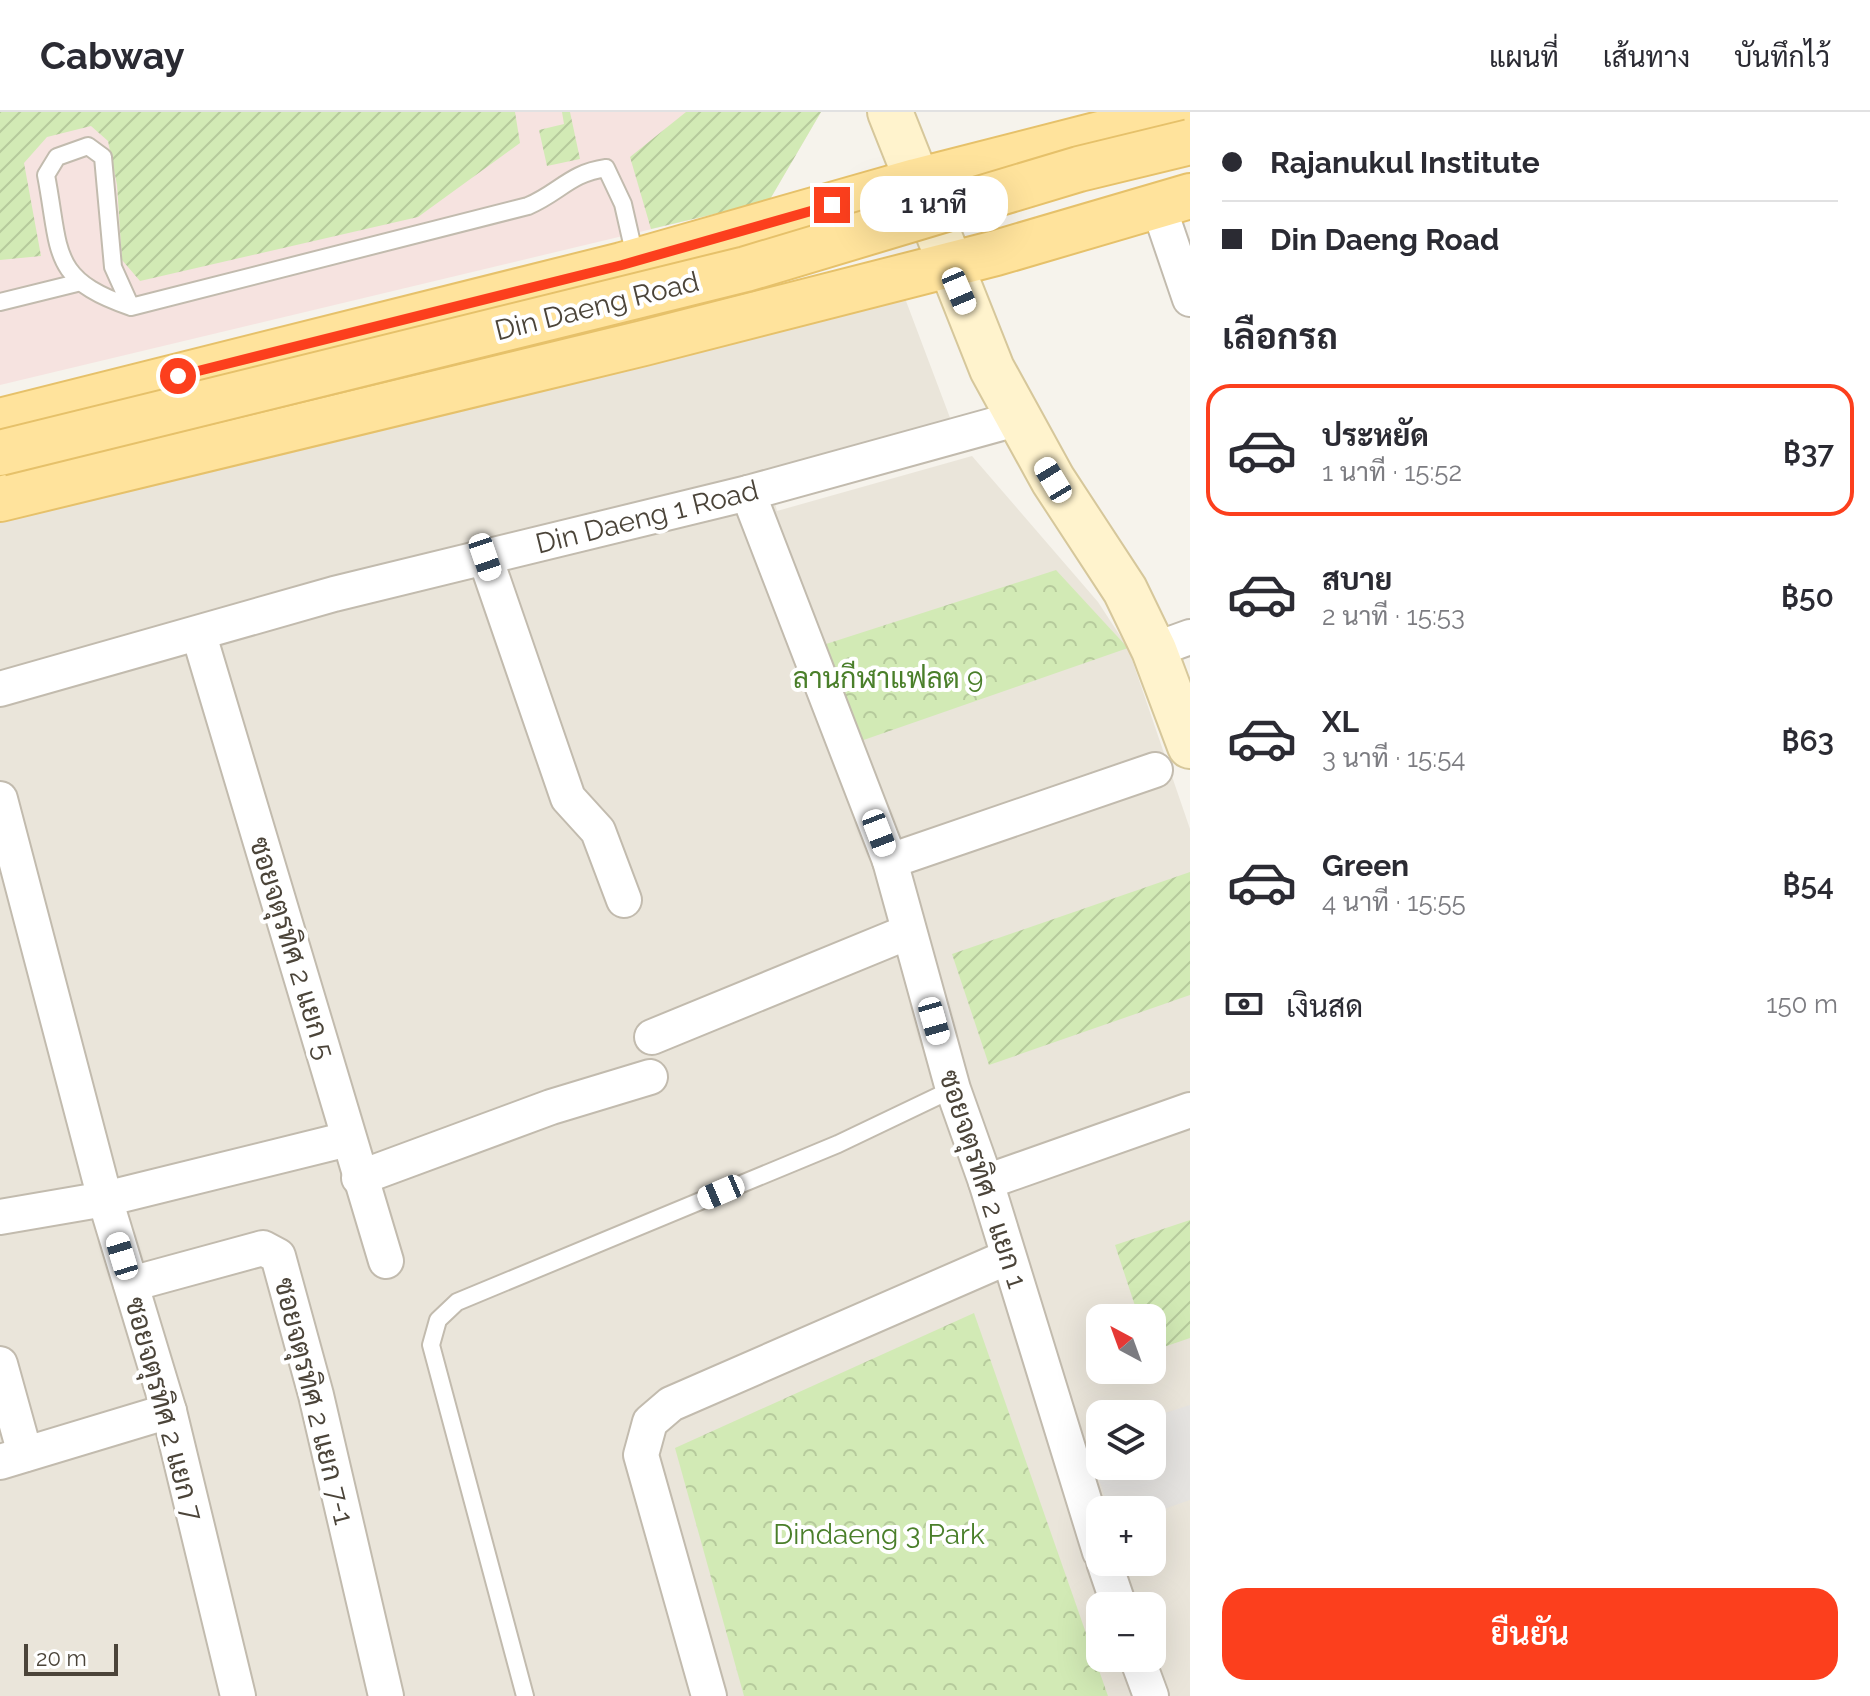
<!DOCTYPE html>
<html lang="th">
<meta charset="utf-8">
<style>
:root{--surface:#fff;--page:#f2f2f3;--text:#2b2b33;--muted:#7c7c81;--line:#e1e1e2;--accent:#fc3f1d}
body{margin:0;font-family:Raleway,Sarabun,sans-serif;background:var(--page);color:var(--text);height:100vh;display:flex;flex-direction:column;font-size:30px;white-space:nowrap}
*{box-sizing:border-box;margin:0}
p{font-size:26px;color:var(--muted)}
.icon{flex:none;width:44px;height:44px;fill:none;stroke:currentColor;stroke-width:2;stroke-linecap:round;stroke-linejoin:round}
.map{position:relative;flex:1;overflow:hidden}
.side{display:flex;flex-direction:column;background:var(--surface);width:680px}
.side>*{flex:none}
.guide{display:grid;align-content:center;height:176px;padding:0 32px;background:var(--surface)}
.needle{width:52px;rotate:319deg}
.controls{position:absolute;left:1086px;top:1192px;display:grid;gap:16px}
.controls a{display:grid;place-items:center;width:80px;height:80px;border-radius:16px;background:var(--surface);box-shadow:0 8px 32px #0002;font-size:40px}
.scale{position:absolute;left:24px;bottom:20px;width:94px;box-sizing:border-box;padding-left:8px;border:4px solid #4b4439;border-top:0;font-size:22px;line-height:28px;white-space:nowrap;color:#4b4439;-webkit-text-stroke:6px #fff;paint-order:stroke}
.end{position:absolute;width:36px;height:36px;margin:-18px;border:10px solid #fc3f1d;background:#fff;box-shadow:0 0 0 4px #fff}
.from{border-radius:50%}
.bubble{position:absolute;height:56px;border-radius:24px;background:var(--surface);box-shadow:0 8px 32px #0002;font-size:26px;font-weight:600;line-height:56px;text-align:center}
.car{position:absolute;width:24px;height:48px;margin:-24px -12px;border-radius:10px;box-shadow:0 0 6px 2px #0007;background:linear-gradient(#fff 24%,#345 0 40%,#fff 0 76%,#345 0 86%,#fff 0)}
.guide b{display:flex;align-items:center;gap:28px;height:76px;font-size:30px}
.guide b+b{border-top:2px solid var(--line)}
.guide i{width:20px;height:20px;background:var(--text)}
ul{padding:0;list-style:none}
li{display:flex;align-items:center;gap:24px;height:132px;margin:0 16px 12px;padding:0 16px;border:4px solid transparent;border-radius:24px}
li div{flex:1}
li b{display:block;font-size:30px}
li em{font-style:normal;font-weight:600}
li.active{border-color:var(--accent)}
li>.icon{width:72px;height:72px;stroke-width:1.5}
h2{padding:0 32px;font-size:36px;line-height:96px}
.pay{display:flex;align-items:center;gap:20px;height:88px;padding:0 32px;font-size:30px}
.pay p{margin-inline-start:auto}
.button{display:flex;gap:16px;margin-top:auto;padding:16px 32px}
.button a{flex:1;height:92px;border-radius:24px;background:var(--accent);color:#fff;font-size:32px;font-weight:600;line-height:92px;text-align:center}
header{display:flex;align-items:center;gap:48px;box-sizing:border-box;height:112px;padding:0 40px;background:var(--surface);border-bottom:2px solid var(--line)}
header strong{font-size:38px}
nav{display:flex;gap:44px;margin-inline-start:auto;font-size:28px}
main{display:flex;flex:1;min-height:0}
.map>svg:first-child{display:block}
</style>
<header>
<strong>Cabway</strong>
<nav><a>แผนที่</a><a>เส้นทาง</a><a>บันทึกไว้</a></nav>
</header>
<main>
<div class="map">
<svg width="1190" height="1584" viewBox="0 0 1190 1584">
<defs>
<pattern id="park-crowns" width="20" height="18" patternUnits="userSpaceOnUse" patternTransform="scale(2)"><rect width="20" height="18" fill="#d2eab5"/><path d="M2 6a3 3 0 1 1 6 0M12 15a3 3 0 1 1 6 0" fill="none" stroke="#b6ca9c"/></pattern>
<pattern id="garden-furrows" width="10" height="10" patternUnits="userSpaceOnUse" patternTransform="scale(2)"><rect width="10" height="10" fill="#d2eab5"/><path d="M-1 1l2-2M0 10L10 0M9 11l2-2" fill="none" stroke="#b6ca9c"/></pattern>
</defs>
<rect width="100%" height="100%" fill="#f6f3ec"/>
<!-- residential -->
<path fill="#eae5da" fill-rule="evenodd" d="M903 181 955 319 773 383 777 399 972 344 1098 490 1128 536 1190 717V1584H0V403ZM1100 1206H1152V1258H1100ZM1100 1302H1152V1354H1100ZM1100 1398H1152V1450H1100ZM1100 1494H1152V1546H1100Z"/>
<!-- medical -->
<polygon fill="#f6e3e0" points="0,0 821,0 769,89 0,273"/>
<!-- park -->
<g fill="url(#park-crowns)">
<polygon points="1056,458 1128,536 855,631 823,533"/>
<polygon points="974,1201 1108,1584 744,1584 675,1336"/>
</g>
<!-- garden -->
<g fill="url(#garden-furrows)">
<polygon points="0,0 515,0 520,31 418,105 140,169 122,148 117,73 108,29 91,14 47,25 24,51 41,144 0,148"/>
<polygon points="562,0 570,0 580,47 547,54 539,18 564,12"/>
<polygon points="686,0 821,0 769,89 651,117 630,45"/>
<polygon points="1190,760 1190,883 989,953 952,842"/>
<polygon points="1190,1108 1190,1226 1152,1239 1152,1206 1139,1206 1115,1133"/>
</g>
<!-- parking -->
<polygon fill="#e5e3e0" points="1190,1293 1190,1388 1152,1401 1152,1398 1109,1398 1086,1327 1100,1323 1100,1354 1152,1354 1152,1305"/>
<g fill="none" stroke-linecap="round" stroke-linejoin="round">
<defs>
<g id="lane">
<polyline points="0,190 77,171"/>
<path d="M131 195 113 155 103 45 88 34 57 45 46 63C61 140 49 167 131 195L528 94C559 81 570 61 606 56L623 92 636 149"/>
<polyline points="525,1584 431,1233 438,1208 457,1190 838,1032 953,977"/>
</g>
<g id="street">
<polyline points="1158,93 1190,187"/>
<polyline points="748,381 890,749 953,977 986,1070 1100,1440"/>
<polyline points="485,445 568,686 598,719 624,788"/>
<polyline points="199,523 386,1149"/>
<polyline points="1154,538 1190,525"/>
<polyline points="0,577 334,482 748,381 1016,307"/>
<polyline points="0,687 105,1087 169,1299 238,1584"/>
<polyline points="890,749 1155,658"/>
<polyline points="652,925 908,820"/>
<polyline points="359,1066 551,995 650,965"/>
<polyline points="986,1070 1190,998"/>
<polyline points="0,1105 105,1087 348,1027"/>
<polyline points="131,1172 263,1136 278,1144 316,1283 386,1584"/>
<polyline points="0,1252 25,1342"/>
<polyline points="0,1350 169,1299"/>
<polyline points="1104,1450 1119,1494"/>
<polyline points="1137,1546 1151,1584"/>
<polyline points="709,1584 641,1343 650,1310 671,1292 1008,1145"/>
</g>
<polyline id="secondary" points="890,0 992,257 1053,368 1125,478 1154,538 1190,634"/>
<g id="primary">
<polyline points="0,309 622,153 916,69 1186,0"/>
<polyline points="0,387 644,231 996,141 1190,84"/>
</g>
</defs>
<!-- lane casing -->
<use href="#lane" stroke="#c2bbae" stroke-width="20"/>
<!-- street casing -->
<use href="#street" stroke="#c2bbae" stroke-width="38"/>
<!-- secondary casing -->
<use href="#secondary" stroke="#d6c79b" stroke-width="48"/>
<!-- primary casing -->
<use href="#primary" stroke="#e6c16a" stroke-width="48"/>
<!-- lane -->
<use href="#lane" stroke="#fff" stroke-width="16"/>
<!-- street -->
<use href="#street" stroke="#fff" stroke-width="34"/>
<!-- secondary -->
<use href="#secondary" stroke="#fff3cd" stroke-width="44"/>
<!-- primary -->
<use href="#primary" stroke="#ffe39c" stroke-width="44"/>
<defs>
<polyline id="primary-bridge" points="0,341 746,157 1079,57 1190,30"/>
</defs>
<!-- primary-bridge casing -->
<use href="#primary-bridge" stroke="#e6c16a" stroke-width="48" stroke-linecap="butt"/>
<!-- primary-bridge -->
<use href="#primary-bridge" stroke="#ffe39c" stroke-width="44"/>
</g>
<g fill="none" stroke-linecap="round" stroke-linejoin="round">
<!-- route -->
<polyline stroke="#fc3f1d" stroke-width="10" points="178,264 622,153 832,93"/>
</g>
<g text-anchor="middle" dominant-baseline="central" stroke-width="8" stroke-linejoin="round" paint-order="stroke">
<!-- street labels -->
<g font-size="28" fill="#4b4439" stroke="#fff">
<text transform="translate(597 194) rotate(-14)">Din Daeng Road</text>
<text transform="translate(647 405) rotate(-14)">Din Daeng 1 Road</text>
<text transform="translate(292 836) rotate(73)">ซอยจตุรทิศ 2 แยก 5</text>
<text transform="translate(983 1067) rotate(72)">ซอยจตุรทิศ 2 แยก 1</text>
<text transform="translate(314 1289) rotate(76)">ซอยจตุรทิศ 2 แยก 7-1</text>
<text transform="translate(164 1297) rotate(75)">ซอยจตุรทิศ 2 แยก 7</text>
</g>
<!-- park labels -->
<g font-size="28" fill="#4a7f2a" stroke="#fff">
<text x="888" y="566">ลานกีฬาแฟลต 9</text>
<text x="879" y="1422">Dindaeng 3 Park</text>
</g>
</g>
</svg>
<div class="controls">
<a><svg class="needle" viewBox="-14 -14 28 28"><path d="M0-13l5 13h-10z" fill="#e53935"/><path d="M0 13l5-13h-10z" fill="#7c7c81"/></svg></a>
<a><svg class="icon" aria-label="layers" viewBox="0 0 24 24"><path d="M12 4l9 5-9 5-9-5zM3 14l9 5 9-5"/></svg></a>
<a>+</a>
<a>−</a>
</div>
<div class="scale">20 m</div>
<i class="end from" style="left:178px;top:264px"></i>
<i class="end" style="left:832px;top:93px"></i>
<div class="bubble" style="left:860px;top:64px;width:148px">1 นาที</div>
<i class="car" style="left:959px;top:179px;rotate:157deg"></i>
<i class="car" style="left:1053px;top:368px;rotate:329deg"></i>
<i class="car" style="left:485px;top:445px;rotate:161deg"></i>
<i class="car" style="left:879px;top:721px;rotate:159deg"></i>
<i class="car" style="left:934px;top:909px;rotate:164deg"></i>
<i class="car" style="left:721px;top:1080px;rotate:247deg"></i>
<i class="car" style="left:122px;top:1144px;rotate:343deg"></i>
</div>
<section class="side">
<div class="guide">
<b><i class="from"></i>Rajanukul Institute</b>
<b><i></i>Din Daeng Road</b>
</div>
<h2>เลือกรถ</h2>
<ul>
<li class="active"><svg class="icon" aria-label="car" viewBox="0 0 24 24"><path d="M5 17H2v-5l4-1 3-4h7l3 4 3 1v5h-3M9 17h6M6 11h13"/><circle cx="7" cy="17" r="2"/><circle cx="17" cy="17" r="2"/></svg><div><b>ประหยัด</b><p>1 นาที · 15:52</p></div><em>฿37</em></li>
<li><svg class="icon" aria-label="car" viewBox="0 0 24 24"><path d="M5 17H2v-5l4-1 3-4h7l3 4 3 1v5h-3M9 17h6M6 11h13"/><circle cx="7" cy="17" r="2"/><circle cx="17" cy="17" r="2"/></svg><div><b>สบาย</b><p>2 นาที · 15:53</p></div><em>฿50</em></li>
<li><svg class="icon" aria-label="car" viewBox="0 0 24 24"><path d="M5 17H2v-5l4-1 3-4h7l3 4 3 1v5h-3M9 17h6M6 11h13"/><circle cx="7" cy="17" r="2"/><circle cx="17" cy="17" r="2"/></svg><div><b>XL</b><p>3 นาที · 15:54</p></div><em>฿63</em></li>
<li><svg class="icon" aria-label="car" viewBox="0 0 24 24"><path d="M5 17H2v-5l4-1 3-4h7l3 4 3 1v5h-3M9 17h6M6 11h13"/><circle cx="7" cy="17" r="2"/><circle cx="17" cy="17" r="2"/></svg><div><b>Green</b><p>4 นาที · 15:55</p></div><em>฿54</em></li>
</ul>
<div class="pay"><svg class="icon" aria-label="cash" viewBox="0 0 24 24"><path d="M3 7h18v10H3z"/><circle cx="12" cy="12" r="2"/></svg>เงินสด<p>150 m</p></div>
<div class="button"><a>ยืนยัน</a></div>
</section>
</main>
